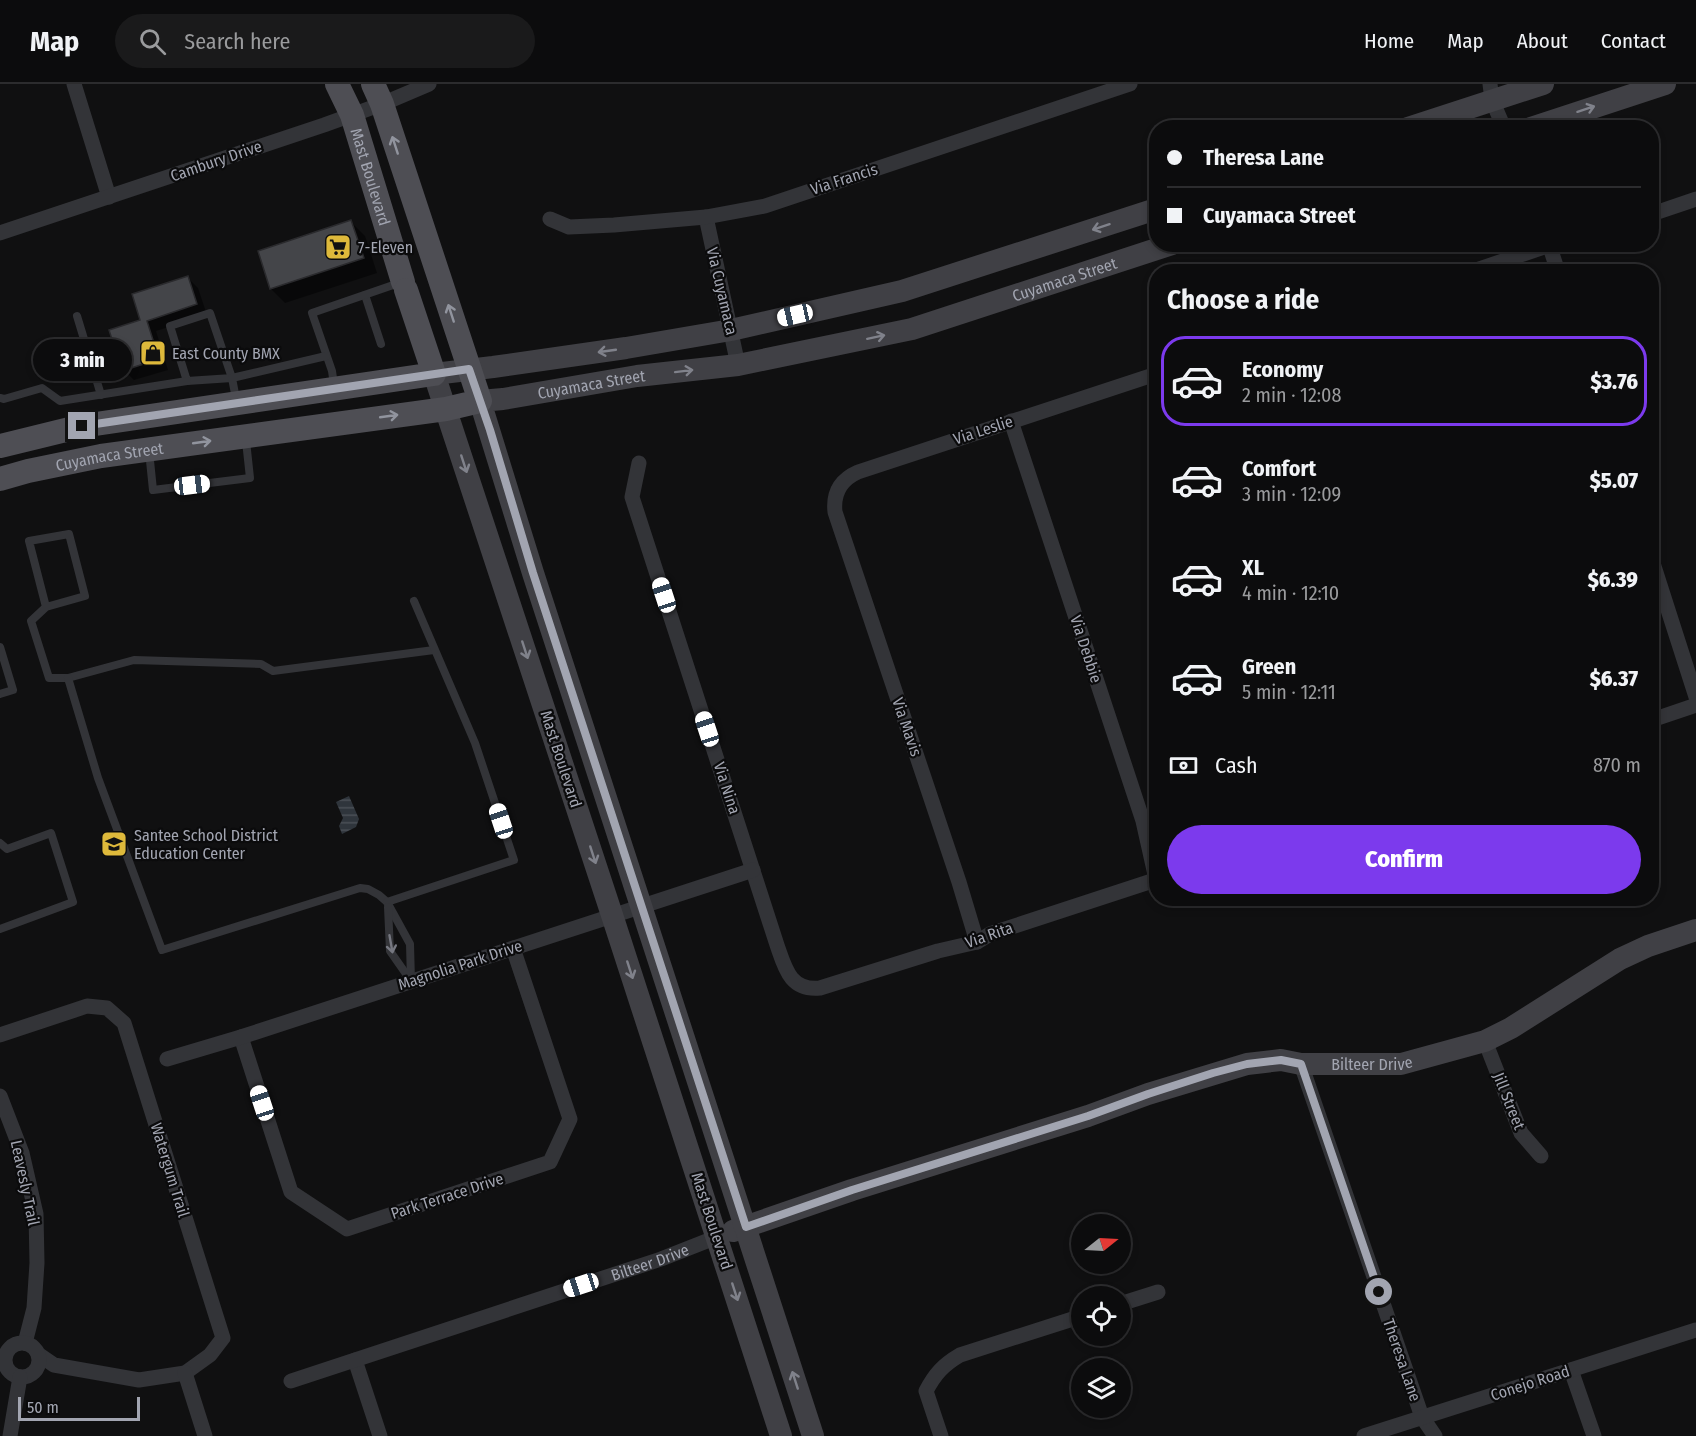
<!DOCTYPE html>
<meta charset="utf-8">
<style>
:root{--surface:#0c0c0d;--page:#1a1a1b;--text:#f1f3f6;--muted:#9a9b9d;--line:#2c2c2e;--accent:#7c3aed}
body{margin:0;font-family:"Fira Sans Condensed",sans-serif;background:var(--page);color:var(--text);height:100vh;display:flex;flex-direction:column;font-size:22px;white-space:nowrap}
*{box-sizing:border-box;margin:0}
p{font-size:20px;color:var(--muted)}
.icon{flex:none;width:33px;height:33px;fill:none;stroke:currentColor;stroke-width:2;stroke-linecap:round;stroke-linejoin:round}
.map{position:relative;flex:1;overflow:hidden}
.drawer{position:absolute;left:1149px;top:180px;width:510px;height:642px;display:flex;flex-direction:column;background:var(--surface);border-radius:24px;box-shadow:0 3px 9px #0003,0 0 0 2px var(--line)}
.drawer>*{flex:none}
.hud{position:absolute;left:1149px;top:36px;width:510px;height:132px;border-radius:24px;box-shadow:0 3px 9px #0003,0 0 0 2px var(--line);display:grid;align-content:center;height:132px;padding:0 18px;background:var(--surface)}
.needle{width:39px;rotate:72deg}
.fabs{position:absolute;left:1071px;top:1130px;display:grid;gap:12px}
.fabs a{display:grid;place-items:center;width:60px;height:60px;border-radius:50%;background:var(--surface);box-shadow:0 3px 9px #0003,0 0 0 2px var(--line);font-size:30px}
.scale{position:absolute;left:18px;bottom:15px;width:122px;box-sizing:border-box;padding-left:6px;border:3px solid #a2a5b1;border-top:0;font-size:16px;line-height:21px;white-space:nowrap;color:#a2a5b1;-webkit-text-stroke:4px #0b0b0c;paint-order:stroke}
.end{position:absolute;width:27px;height:27px;margin:-14px;border:8px solid #a2a5b1;background:#111;box-shadow:0 0 0 3px #111}
.from{border-radius:50%}
.bubble{position:absolute;height:42px;border-radius:21px;background:var(--surface);box-shadow:0 3px 9px #0003,0 0 0 2px var(--line);font-size:20px;font-weight:800;line-height:42px;text-align:center}
.car{position:absolute;width:18px;height:36px;margin:-18px -9px;border-radius:8px;box-shadow:0 0 4px 2px #0007;background:linear-gradient(#fff 24%,#345 0 40%,#fff 0 76%,#345 0 86%,#fff 0)}
.hud b{display:flex;align-items:center;gap:21px;height:57px;font-size:22px}
.hud b+b{border-top:2px solid var(--line)}
.hud i{width:15px;height:15px;background:var(--text)}
ul{padding:0;list-style:none}
li{display:flex;align-items:center;gap:18px;height:90px;margin:0 12px 9px;padding:0 6px;border:3px solid transparent;border-radius:24px}
li div{flex:1}
li b{display:block;font-size:22px}
li em{font-style:normal;font-weight:800}
li.selected{border-color:var(--accent)}
li>.icon{width:54px;height:54px;stroke-width:1.5}
h2{padding:0 18px;font-size:27px;line-height:72px}
.pay{display:flex;align-items:center;gap:15px;height:66px;padding:0 18px;font-size:22px}
.pay p{margin-inline-start:auto}
.cta{display:flex;gap:12px;margin-top:auto;padding:12px 18px}
.cta a{flex:1;height:69px;border-radius:36px;background:var(--accent);color:#fff;font-size:24px;font-weight:800;line-height:69px;text-align:center}
header{display:flex;align-items:center;gap:36px;box-sizing:border-box;height:84px;padding:0 30px;background:var(--surface);border-bottom:2px solid var(--line)}
header strong{font-size:28px}
nav{display:flex;gap:33px;margin-inline-start:auto;font-size:21px}
.search{width:420px;height:54px;background:var(--page);display:flex;align-items:center;gap:15px;box-sizing:border-box;padding:0 21px;border-radius:33px;color:var(--muted);font-size:22px}
.map>svg:first-child{display:block}
</style>
<header>
<strong>Map</strong>
<div class="search"><svg class="icon" aria-label="search" viewBox="0 0 24 24"><circle cx="10" cy="10" r="6"/><path d="M15 15l6 6"/></svg>Search here</div>
<nav><a>Home</a><a>Map</a><a>About</a><a>Contact</a></nav>
</header>
<div class="map">
<svg width="1696" height="1352" viewBox="0 0 1696 1352">
<defs>
<pattern id="water-rules" width="6" height="5" patternUnits="userSpaceOnUse" patternTransform="scale(1.5)"><rect width="6" height="5" fill="#2f353c"/><path d="M0 2.5h6" fill="none" stroke="#4a4f56"/></pattern>
</defs>
<rect width="100%" height="100%" fill="#101011"/>
<!-- water -->
<polygon fill="url(#water-rules)" points="349,712 359,735 356,743 342,750 339,742 343,734 336,718"/>
<!-- shadow -->
<g fill="#0007">
<polygon points="351,138 365,152 377,189 285,219 271,205"/>
<polygon points="187,193 198,204 207,231 156,247 168,286 134,296 124,286 142,237"/>
</g>
<!-- building -->
<g fill="#444549" stroke="#2a2a2d" stroke-width="1.5">
<polygon points="351,136 364,174 270,205 258,167"/>
<polygon points="188,192 197,220 147,237 159,275 122,287 109,246 140,236 132,210"/>
</g>
<g fill="none" stroke-linecap="round" stroke-linejoin="round">
<!-- lane -->
<g stroke="#333438" stroke-width="8">
<polyline points="365,211 381,260"/>
<polygon points="210,229 232,294 187,297 170,242"/>
<polyline points="77,232 101,311"/>
<polyline points="334,301 332,287 312,229 399,199"/>
<polyline points="0,314 4,315 42,304 60,317 187,297"/>
<polyline points="236,315 232,294 326,272"/>
<polyline points="149,367 153,406 250,394 246,357"/>
<polyline points="46,523 85,512 69,450 29,457 46,523 31,537 49,594 68,594 134,576 261,580 273,587 434,566"/>
<polyline points="0,563 13,606 0,610"/>
<polyline points="68,594 98,694 162,866 360,804 368,805 379,811 387,818 410,860 411,897"/>
<polyline points="0,759 7,765 51,749 73,818 0,845"/>
<polyline points="387,818 514,776 475,659 414,517"/>
<polyline points="388,823 390,867 411,897"/>
</g>
<!-- street -->
<g stroke="#333438" stroke-width="15">
<polyline points="74,0 109,113"/>
<polyline points="1490,0 1492,16 1504,44"/>
<polyline points="1652,130 1696,115"/>
<polyline points="706,133 738,281"/>
<polyline points="550,135 569,143 614,141 706,133 765,122 1130,0"/>
<polyline points="0,149 324,41 382,20 429,0"/>
<polyline points="1549,160 1558,188"/>
<polyline points="1470,188 1553,160"/>
<polyline points="1011,337 1143,737 1156,795"/>
<path d="M639 379 632 413 777 861C785 884 790 907 820 904L938 867 977 858 990 850 1152 797 1156 799"/>
<polyline points="1652,476 1696,613"/>
<polyline points="1652,636 1696,621"/>
<path d="M977 858 959 798 835 428C833 410 840 396 858 388L1156 290"/>
<polyline points="0,951 87,922 107,924 124,939 223,1254 210,1271 185,1289 139,1296 54,1281 38,1270"/>
<polyline points="241,953 291,1108 347,1145 550,1078 570,1035 513,864"/>
<polyline points="1485,957 1521,1049 1541,1072"/>
<polyline points="167,975 241,953 753,786"/>
<polyline points="1301,980 1422,1333 1435,1352"/>
<polyline points="0,1012 22,1069 36,1130 37,1179 34,1224 25,1259"/>
<polyline points="1120,1220 1158,1208"/>
<circle cx="22" cy="1276" r="17"/>
<polyline points="355,1276 380,1352"/>
<polyline points="1571,1286 1594,1352"/>
<polyline points="185,1289 205,1352"/>
<path id="s1" d="M291 1297 661 1175 717 1153"/>
<polyline points="10,1352 20,1293"/>
<path d="M941 1352 926 1307C935 1290 943 1281 960 1271L1082 1232"/>
<polyline points="1364,1352 1696,1246"/>
</g>
<!-- secondary -->
<g stroke="#404045" stroke-width="22">
<polyline points="1408,44 1543,0"/>
<polyline points="1531,44 1665,0"/>
<path id="s2" d="M733 1147 852 1106 1088 1032 1148 1010 1247 980 1281 976 1301 980H1401L1485 957 1511 944 1620 875 1648 862 1696 846"/>
<polyline points="781,1352 612,831 434,290 493,283 626,264 731,246 902,207 1156,125"/>
<path id="s3" d="M813 1352 533 489 480 317 503 315 637 292 738 281 912 245 1172 160"/>
</g>
<!-- primary -->
<g stroke="#4e4e54" stroke-width="24">
<path id="s4" d="M337 0 352 31 403 198"/>
<polyline points="0,362 82,342 434,290 406,206"/>
<path id="s5" d="M0 395 28 387 101 372 446 325 480 317 382 20 373 0"/>
</g>
</g>
<!-- one-way arrows -->
<defs><path id="oneway-shaft" d="M-6 0H5M1.5-3L5.5 0L1.5 3" fill="none" stroke-width="1.6" stroke-linecap="round" stroke-linejoin="round" transform="scale(1.5)"/></defs>
<g stroke="#80828b">
<use href="#oneway-shaft" transform="translate(1586 25) rotate(-18)"/>
<use href="#oneway-shaft" transform="translate(1101 143) rotate(162)"/>
<use href="#oneway-shaft" transform="translate(876 253) rotate(-12)"/>
<use href="#oneway-shaft" transform="translate(607 267) rotate(172)"/>
<use href="#oneway-shaft" transform="translate(684 287) rotate(-7)"/>
<use href="#oneway-shaft" transform="translate(464 380) rotate(72)"/>
<use href="#oneway-shaft" transform="translate(525 566) rotate(72)"/>
<use href="#oneway-shaft" transform="translate(593 771) rotate(72)"/>
<use href="#oneway-shaft" transform="translate(630 886) rotate(72)"/>
<use href="#oneway-shaft" transform="translate(735 1208) rotate(72)"/>
<use href="#oneway-shaft" transform="translate(795 1296) rotate(-108)"/>
</g>
<g stroke="#91949e">
<use href="#oneway-shaft" transform="translate(395 61) rotate(-108)"/>
<use href="#oneway-shaft" transform="translate(451 229) rotate(-108)"/>
<use href="#oneway-shaft" transform="translate(389 332) rotate(-8)"/>
<use href="#oneway-shaft" transform="translate(202 358) rotate(-8)"/>
</g>
<use stroke="#767881" href="#oneway-shaft" transform="translate(391 860) rotate(80)"/>
<g fill="none" stroke-linecap="round" stroke-linejoin="round">
<!-- route -->
<polyline stroke="#a2a5b1" stroke-width="8" points="82,342 469,285 490,346 533,489 746,1143 852,1106 1088,1032 1148,1010 1213,989 1247,980 1281,976 1301,980 1379,1208"/>
</g>
<!-- icons -->
<defs>
<symbol id="supermarket-square" viewBox="-11 -11 22 22"><rect x="-9" y="-9" width="18" height="18" rx="4" fill="#deb93b" stroke="#0b0b0c"/><path d="M-6-5.5h2.5l.6 2H6L4.5 2H-2.5L-4.4-4H-6ZM-1.5 3.2a1.3 1.3 0 1 0 .1 0ZM3 3.2a1.3 1.3 0 1 0 .1 0Z" fill="#111"/></symbol>
<symbol id="shop-square" viewBox="-11 -11 22 22"><rect x="-9" y="-9" width="18" height="18" rx="4" fill="#deb93b" stroke="#0b0b0c"/><path d="M-5-2.5h2.3a2.7 3.5 0 0 1 5.4 0H5L5.5 6h-11ZM-1.5-2.5h3a1.5 2.3 0 0 0-3 0Z" fill="#111"/></symbol>
<symbol id="school-square" viewBox="-11 -11 22 22"><rect x="-9" y="-9" width="18" height="18" rx="4" fill="#deb93b" stroke="#0b0b0c"/><path d="M0-5L7-2L0 1L-7-2ZM-4 1L0 2.5L4 1V4Q0 6-4 4Z" fill="#111"/></symbol>
</defs>
<g fill-rule="evenodd">
<use href="#supermarket-square" x="323" y="148" width="30" height="30"/>
<use href="#shop-square" x="138" y="254" width="30" height="30"/>
<use href="#school-square" x="99" y="745" width="30" height="30"/>
</g>
<g text-anchor="middle" dominant-baseline="central" stroke-width="4.5" stroke-linejoin="round" paint-order="stroke">
<!-- street labels -->
<g font-size="16" fill="#a2a5b1" stroke="#0b0b0c">
<text transform="translate(216 77) rotate(-19)">Cambury Drive</text>
<text stroke="none"><textPath href="#s4" startOffset="99">Mast Boulevard</textPath></text>
<text transform="translate(844 95) rotate(-18)">Via Francis</text>
<text stroke="none"><textPath href="#s3" startOffset="1686">Cuyamaca Street</textPath></text>
<text transform="translate(722 207) rotate(77)">Via Cuyamaca</text>
<text stroke="none"><textPath href="#s3" startOffset="1200">Cuyamaca Street</textPath></text>
<text transform="translate(983 346) rotate(-18)">Via Leslie</text>
<text stroke="none"><textPath href="#s5" startOffset="112">Cuyamaca Street</textPath></text>
<text transform="translate(1086 565) rotate(72)">Via Debbie</text>
<text transform="translate(907 643) rotate(71)">Via Mavis</text>
<text transform="translate(561 675) rotate(72)">Mast Boulevard</text>
<text transform="translate(727 704) rotate(72)">Via Nina</text>
<text transform="translate(989 851) rotate(-19)">Via Rita</text>
<text transform="translate(460 881) rotate(-18)">Magnolia Park Drive</text>
<text stroke="none"><textPath href="#s2" startOffset="666">Bilteer Drive</textPath></text>
<text transform="translate(1509 1017) rotate(68)">Jill Street</text>
<text transform="translate(170 1086) rotate(73)">Watergum Trail</text>
<text transform="translate(25 1099) rotate(78)">Leavesly Trail</text>
<text transform="translate(447 1112) rotate(-18)">Park Terrace Drive</text>
<text transform="translate(712 1137) rotate(72)">Mast Boulevard</text>
<text stroke="none"><textPath href="#s1" startOffset="378">Bilteer Drive</textPath></text>
<text transform="translate(1402 1276) rotate(71)">Theresa Lane</text>
<text transform="translate(1530 1299) rotate(-18)">Conejo Road</text>
</g>
<!-- poi labels -->
<g font-size="16" fill="#a2a5b1" stroke="#0b0b0c" text-anchor="start">
<text x="358" y="163">7-Eleven</text>
<text x="172" y="269">East County BMX</text>
<text x="134" y="751">Santee School District<tspan x="134" dy="18">Education Center</tspan></text>
</g>
</g>
</svg>
<div class="fabs">
<a><svg class="needle" viewBox="-14 -14 28 28"><path d="M0-13l5 13h-10z" fill="#e53935"/><path d="M0 13l5-13h-10z" fill="#9a9b9d"/></svg></a>
<a><svg class="icon" aria-label="locate" viewBox="0 0 24 24"><circle cx="12" cy="12" r="6"/><path d="M12 2v4M12 18v4M2 12h4M18 12h4"/></svg></a>
<a><svg class="icon" aria-label="layers" viewBox="0 0 24 24"><path d="M12 4l9 5-9 5-9-5zM3 14l9 5 9-5"/></svg></a>
</div>
<div class="scale">50 m</div>
<i class="end from" style="left:1379px;top:1208px"></i>
<i class="end" style="left:82px;top:342px"></i>
<div class="bubble" style="left:33px;top:255px;width:99px">3 min</div>
<i class="car" style="left:795px;top:231px;rotate:257deg"></i>
<i class="car" style="left:192px;top:401px;rotate:83deg"></i>
<i class="car" style="left:664px;top:511px;rotate:342deg"></i>
<i class="car" style="left:707px;top:645px;rotate:342deg"></i>
<i class="car" style="left:501px;top:737px;rotate:342deg"></i>
<i class="car" style="left:262px;top:1019px;rotate:342deg"></i>
<i class="car" style="left:581px;top:1201px;rotate:252deg"></i>
<div class="hud">
<b><i class="from"></i>Theresa Lane</b>
<b><i></i>Cuyamaca Street</b>
</div>
<section class="drawer">
<h2>Choose a ride</h2>
<ul>
<li class="selected"><svg class="icon" aria-label="car" viewBox="0 0 24 24"><path d="M5 17H2v-5l4-1 3-4h7l3 4 3 1v5h-3M9 17h6M6 11h13"/><circle cx="7" cy="17" r="2"/><circle cx="17" cy="17" r="2"/></svg><div><b>Economy</b><p>2 min · 12:08</p></div><em>$3.76</em></li>
<li><svg class="icon" aria-label="car" viewBox="0 0 24 24"><path d="M5 17H2v-5l4-1 3-4h7l3 4 3 1v5h-3M9 17h6M6 11h13"/><circle cx="7" cy="17" r="2"/><circle cx="17" cy="17" r="2"/></svg><div><b>Comfort</b><p>3 min · 12:09</p></div><em>$5.07</em></li>
<li><svg class="icon" aria-label="car" viewBox="0 0 24 24"><path d="M5 17H2v-5l4-1 3-4h7l3 4 3 1v5h-3M9 17h6M6 11h13"/><circle cx="7" cy="17" r="2"/><circle cx="17" cy="17" r="2"/></svg><div><b>XL</b><p>4 min · 12:10</p></div><em>$6.39</em></li>
<li><svg class="icon" aria-label="car" viewBox="0 0 24 24"><path d="M5 17H2v-5l4-1 3-4h7l3 4 3 1v5h-3M9 17h6M6 11h13"/><circle cx="7" cy="17" r="2"/><circle cx="17" cy="17" r="2"/></svg><div><b>Green</b><p>5 min · 12:11</p></div><em>$6.37</em></li>
</ul>
<div class="pay"><svg class="icon" aria-label="cash" viewBox="0 0 24 24"><path d="M3 7h18v10H3z"/><circle cx="12" cy="12" r="2"/></svg>Cash<p>870 m</p></div>
<div class="cta"><a>Confirm</a></div>
</section>
</div>
